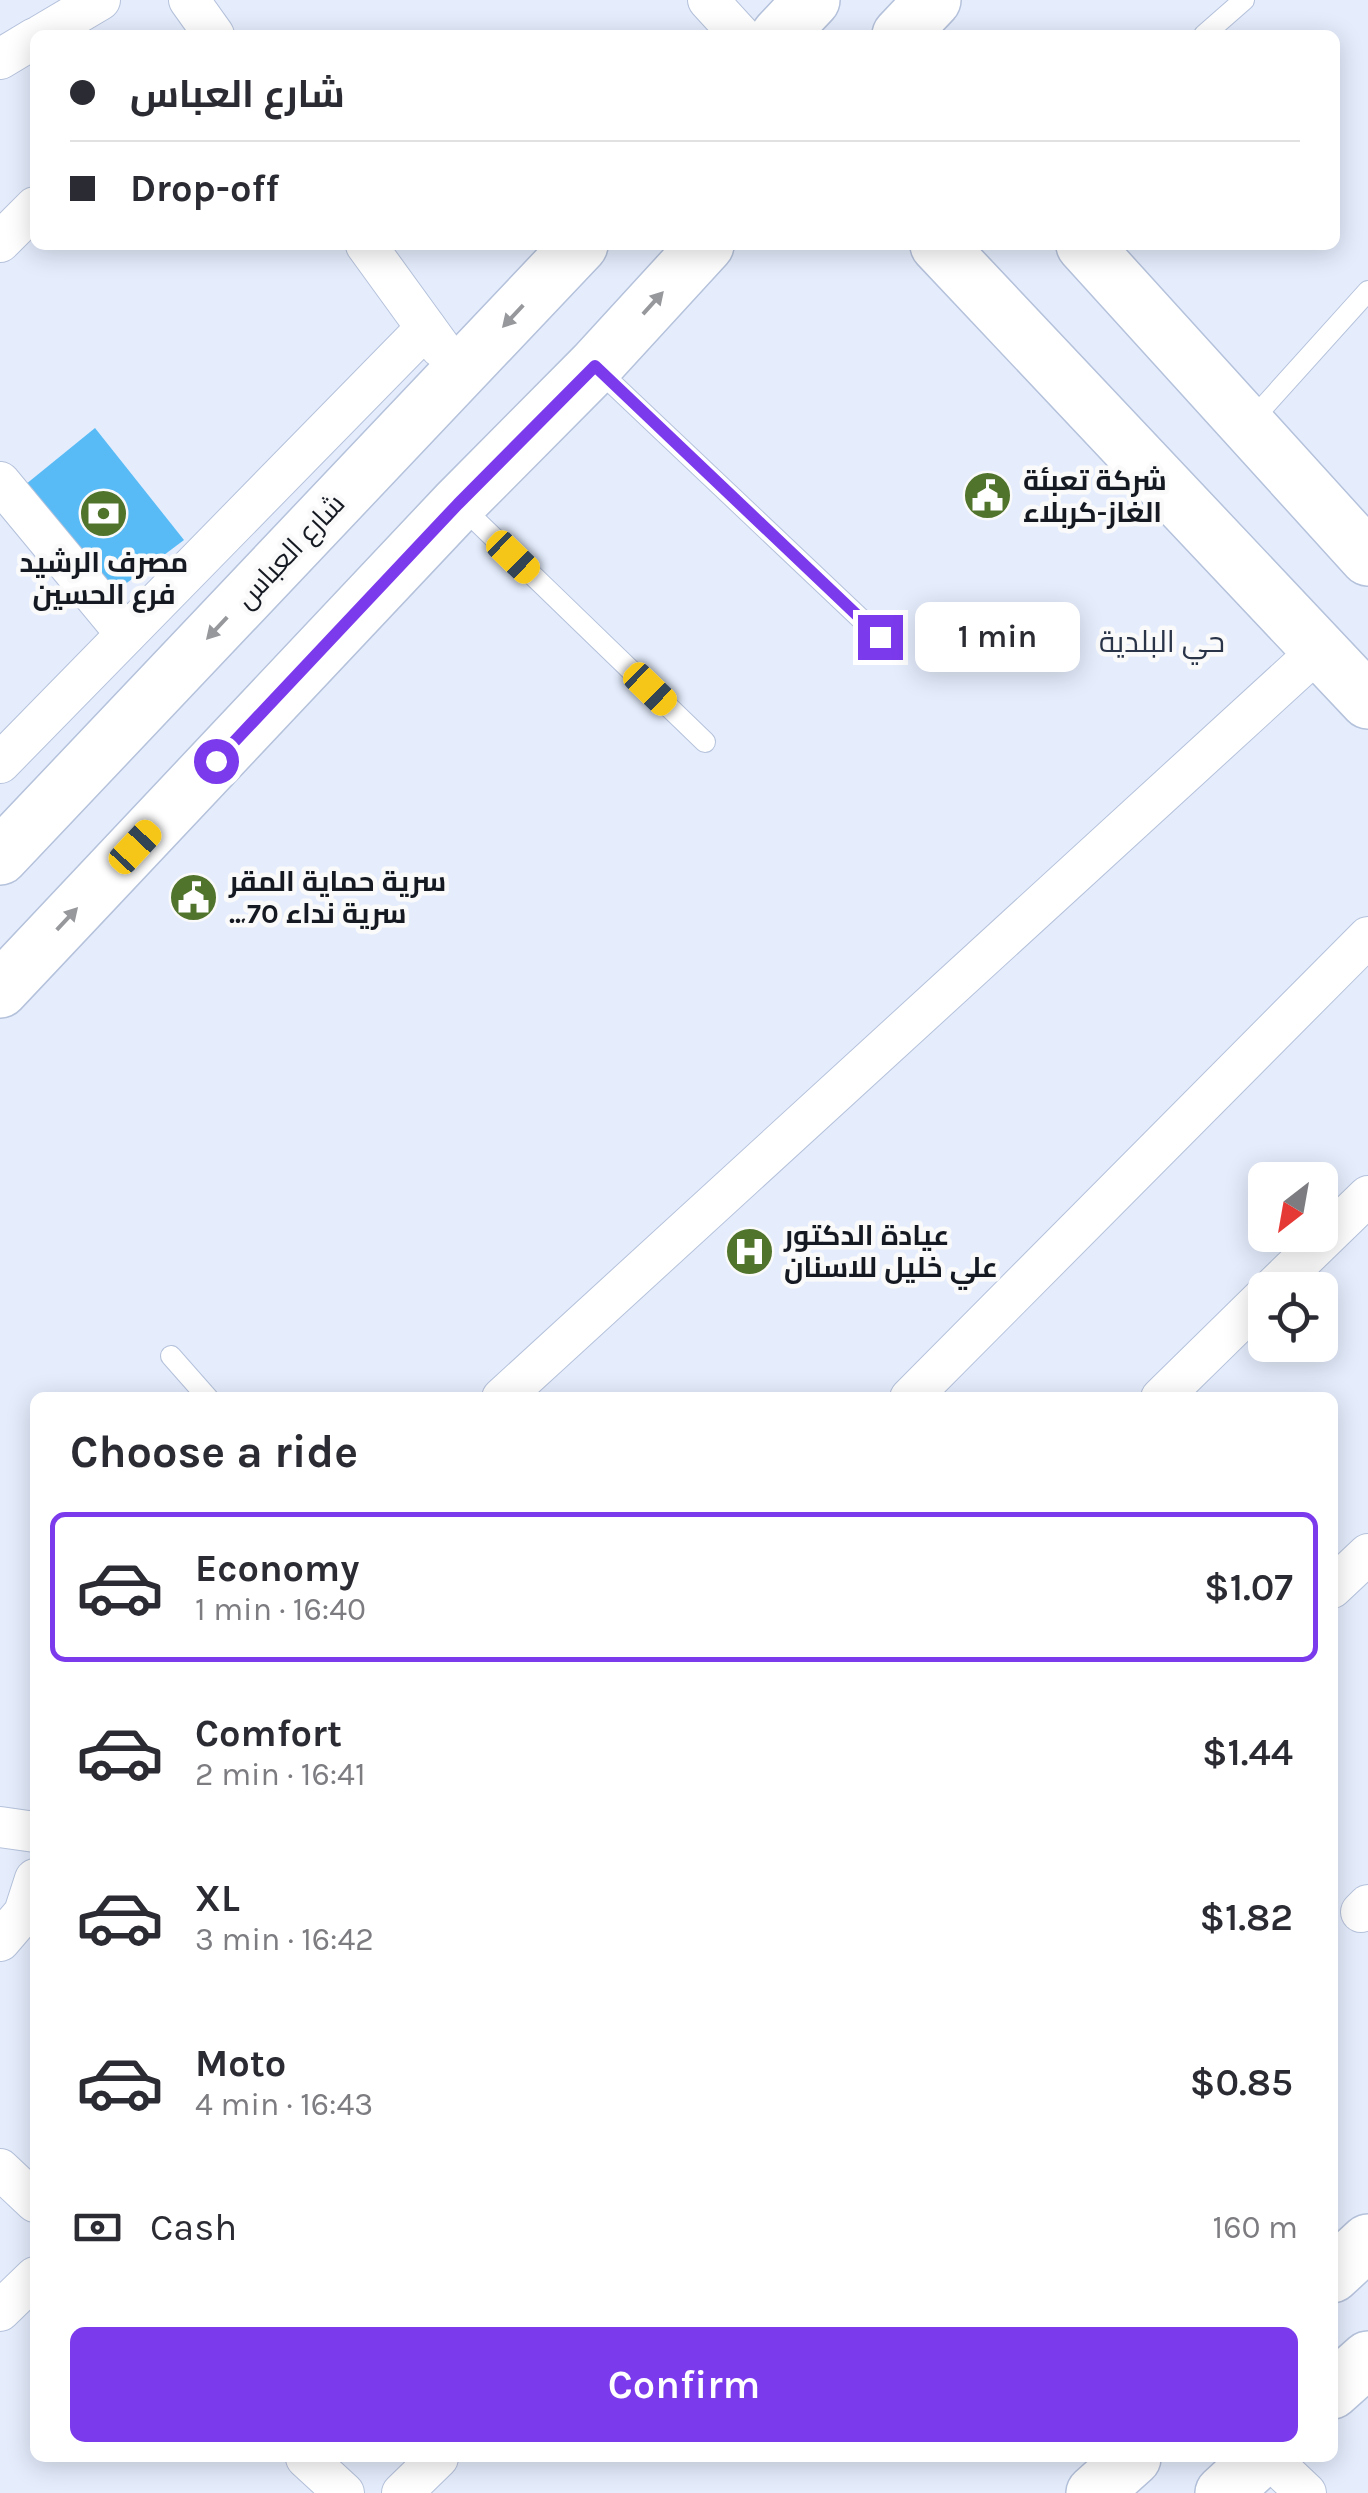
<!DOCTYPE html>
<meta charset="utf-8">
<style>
:root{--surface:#fff;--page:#f7f7f7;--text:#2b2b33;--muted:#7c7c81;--line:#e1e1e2;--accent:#7c3aed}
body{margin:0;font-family:Karla,Cairo,sans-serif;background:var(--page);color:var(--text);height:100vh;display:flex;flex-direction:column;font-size:38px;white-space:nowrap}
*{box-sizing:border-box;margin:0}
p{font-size:32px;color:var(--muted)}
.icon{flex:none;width:55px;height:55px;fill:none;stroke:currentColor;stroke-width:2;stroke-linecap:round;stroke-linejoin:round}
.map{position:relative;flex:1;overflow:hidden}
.side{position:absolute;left:30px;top:1392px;width:1308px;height:1070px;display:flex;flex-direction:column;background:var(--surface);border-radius:15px;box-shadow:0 5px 25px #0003}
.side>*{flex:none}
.banner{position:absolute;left:30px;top:30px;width:1310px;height:220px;border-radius:15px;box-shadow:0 5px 25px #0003;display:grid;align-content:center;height:220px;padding:0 40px;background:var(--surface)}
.needle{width:65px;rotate:211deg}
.buttons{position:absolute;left:1248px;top:1162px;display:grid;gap:20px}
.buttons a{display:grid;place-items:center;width:90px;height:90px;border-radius:15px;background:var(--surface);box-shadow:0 5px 25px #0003;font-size:50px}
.end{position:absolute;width:45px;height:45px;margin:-22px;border:12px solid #7c3aed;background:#fff;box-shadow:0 0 0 5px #fff}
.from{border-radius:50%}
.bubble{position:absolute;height:70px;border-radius:15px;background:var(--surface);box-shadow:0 5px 25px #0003;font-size:32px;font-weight:600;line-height:70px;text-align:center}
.car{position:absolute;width:30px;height:60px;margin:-30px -15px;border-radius:12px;box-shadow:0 0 8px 2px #0007;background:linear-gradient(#f5c518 24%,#345 0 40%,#f5c518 0 76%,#345 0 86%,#f5c518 0)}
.banner b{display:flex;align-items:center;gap:35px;height:95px;font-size:38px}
.banner b+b{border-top:2px solid var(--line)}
.banner i{width:25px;height:25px;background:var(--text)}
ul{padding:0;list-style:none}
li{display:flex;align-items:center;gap:30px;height:150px;margin:0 20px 15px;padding:0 20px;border:5px solid transparent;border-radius:15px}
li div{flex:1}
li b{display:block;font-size:38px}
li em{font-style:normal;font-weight:600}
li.current{border-color:var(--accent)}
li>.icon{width:90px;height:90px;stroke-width:1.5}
h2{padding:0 40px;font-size:45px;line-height:120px}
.pay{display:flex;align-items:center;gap:25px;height:110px;padding:0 40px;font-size:38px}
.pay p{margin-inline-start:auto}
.button{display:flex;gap:20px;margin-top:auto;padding:20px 40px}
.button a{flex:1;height:115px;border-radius:15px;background:var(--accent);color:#fff;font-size:40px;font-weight:600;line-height:115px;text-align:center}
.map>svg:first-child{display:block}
</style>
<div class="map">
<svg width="1368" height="2493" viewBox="0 0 1368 2493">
<rect width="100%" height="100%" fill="#e5edfd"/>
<!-- building -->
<polygon fill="#59bbf5" points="95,428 184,540 116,591 20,489"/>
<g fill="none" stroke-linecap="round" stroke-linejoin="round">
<defs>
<g id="service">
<polyline points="1204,35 1244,0"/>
<polyline points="596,368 880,637"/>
<polyline points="1250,422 1368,291"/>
<polyline points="460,505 705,742"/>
<polyline points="171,1356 208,1398"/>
</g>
<g id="minor">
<polyline points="189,0 214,35"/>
<polyline points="708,0 740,35"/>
<polyline points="41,35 100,0"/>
<polyline points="0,59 35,38"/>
<polyline points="0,242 35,207"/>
<polyline points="366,245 440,347"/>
<polyline points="0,482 126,634"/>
<polyline points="0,763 426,328"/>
<polyline points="1271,1290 1368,1196"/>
<polyline points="502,1398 1319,650"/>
<polyline points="910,1398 1368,937"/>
<polyline points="1161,1398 1265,1296"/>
<polyline points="1332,1588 1368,1554"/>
<polyline points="0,1827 35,1832"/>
<polyline points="1361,1912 1368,1905"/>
<polyline points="0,1941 24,1913 35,1879"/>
<polyline points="0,2169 35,2202"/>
<polyline points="0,2311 35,2277"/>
<polyline points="306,2458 344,2493"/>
<polyline points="1269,2458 1306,2493"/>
<polyline points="402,2493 438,2458"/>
</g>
<g id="secondary">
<polyline points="938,245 1368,701"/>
<polyline points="1084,245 1368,558"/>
</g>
<g id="primary">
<polyline points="779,35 812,0"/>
<polyline points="900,35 933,0"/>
<polyline points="0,857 580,245"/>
<polyline points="0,990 458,504 595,366 706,245"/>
<polyline points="1332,2275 1368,2242"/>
<polyline points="1332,2391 1368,2359"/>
<polyline points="1094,2493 1133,2458"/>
<polyline points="1223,2493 1261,2458"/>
</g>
</defs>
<!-- service casing -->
<use href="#service" stroke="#b5c2db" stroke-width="22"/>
<!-- minor casing -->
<use href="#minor" stroke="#b5c2db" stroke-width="42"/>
<!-- secondary casing -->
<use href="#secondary" stroke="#b5c2db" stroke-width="58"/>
<!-- primary casing -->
<use href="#primary" stroke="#b5c2db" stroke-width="58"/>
<!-- service -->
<use href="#service" stroke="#fff" stroke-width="20"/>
<!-- minor -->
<use href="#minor" stroke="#fff" stroke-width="40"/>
<!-- secondary -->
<use href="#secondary" stroke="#fff" stroke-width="55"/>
<!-- primary -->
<use href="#primary" stroke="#fff" stroke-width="55"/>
</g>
<!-- one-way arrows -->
<defs><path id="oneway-solid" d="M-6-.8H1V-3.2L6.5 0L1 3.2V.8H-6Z" transform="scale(2.5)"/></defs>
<g fill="#96989c">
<use href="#oneway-solid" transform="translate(653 303) rotate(-48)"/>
<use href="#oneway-solid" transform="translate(513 316) rotate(133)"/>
<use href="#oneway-solid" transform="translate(217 628) rotate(133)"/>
<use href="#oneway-solid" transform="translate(67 919) rotate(-47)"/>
</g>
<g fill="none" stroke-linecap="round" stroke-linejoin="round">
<!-- route -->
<polyline stroke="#7c3aed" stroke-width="12" points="216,761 458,504 595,366 880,637"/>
</g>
<!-- icons -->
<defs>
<symbol id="civic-disc" viewBox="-11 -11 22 22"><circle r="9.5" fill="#51742c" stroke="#fafafa"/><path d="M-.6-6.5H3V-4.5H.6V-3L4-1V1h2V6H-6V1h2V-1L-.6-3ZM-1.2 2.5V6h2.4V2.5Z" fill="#fff"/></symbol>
<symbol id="bank-disc" viewBox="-11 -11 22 22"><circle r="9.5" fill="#51742c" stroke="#fafafa"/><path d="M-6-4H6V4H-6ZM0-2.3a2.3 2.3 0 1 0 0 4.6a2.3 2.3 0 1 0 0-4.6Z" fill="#fff"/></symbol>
<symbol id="hospital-disc" viewBox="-11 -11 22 22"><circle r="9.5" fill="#51742c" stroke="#fafafa"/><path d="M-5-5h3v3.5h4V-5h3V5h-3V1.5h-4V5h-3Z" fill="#fff"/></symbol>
</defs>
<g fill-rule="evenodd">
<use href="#civic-disc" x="960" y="468" width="55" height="55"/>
<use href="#bank-disc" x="76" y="486" width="55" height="55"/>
<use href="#civic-disc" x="166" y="870" width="55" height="55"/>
<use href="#hospital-disc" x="722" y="1224" width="55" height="55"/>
</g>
<g text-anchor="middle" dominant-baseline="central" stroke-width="9" stroke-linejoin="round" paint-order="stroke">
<!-- poi labels -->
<g font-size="28" font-weight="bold" fill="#151922" stroke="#fafafa" text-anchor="start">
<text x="1023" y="480">شركة تعبئة<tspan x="1023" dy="32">الغاز-كربلاء</tspan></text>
<text x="104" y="562" text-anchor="middle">مصرف الرشيد<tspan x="104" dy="32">فرع الحسين</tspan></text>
<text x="229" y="881">سرية حماية المقر<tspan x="229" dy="32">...سرية نداء 70</tspan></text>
<text x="784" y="1235">عيادة الدكتور<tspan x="784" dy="32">علي خليل للاسنان</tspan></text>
</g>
<!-- street labels -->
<g font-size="28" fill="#151922" stroke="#fafafa">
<text transform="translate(290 551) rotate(-47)">شارع العباس</text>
</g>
<!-- neighbourhood labels -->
<g font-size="30" fill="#2a3448" stroke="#fafafa">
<text x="1162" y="642">حي البلدية</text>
</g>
</g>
</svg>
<div class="buttons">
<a><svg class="needle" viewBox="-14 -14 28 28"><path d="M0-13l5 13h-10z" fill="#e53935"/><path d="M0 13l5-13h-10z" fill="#7c7c81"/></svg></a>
<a><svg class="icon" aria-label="locate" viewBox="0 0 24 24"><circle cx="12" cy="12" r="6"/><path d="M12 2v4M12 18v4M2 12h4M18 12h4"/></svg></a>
</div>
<i class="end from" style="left:216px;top:761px"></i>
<i class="end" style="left:880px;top:637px"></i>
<div class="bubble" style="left:915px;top:602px;width:165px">1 min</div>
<i class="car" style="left:513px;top:557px;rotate:134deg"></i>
<i class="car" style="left:650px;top:689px;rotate:134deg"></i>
<i class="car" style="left:135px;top:847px;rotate:43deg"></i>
<div class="banner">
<b><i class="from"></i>شارع العباس</b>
<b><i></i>Drop-off</b>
</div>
<section class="side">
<h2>Choose a ride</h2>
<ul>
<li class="current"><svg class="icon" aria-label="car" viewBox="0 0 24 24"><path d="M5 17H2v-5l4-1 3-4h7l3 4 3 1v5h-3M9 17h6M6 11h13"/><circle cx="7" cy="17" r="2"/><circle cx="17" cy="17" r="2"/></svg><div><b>Economy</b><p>1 min · 16:40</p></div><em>$1.07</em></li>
<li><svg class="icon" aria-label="car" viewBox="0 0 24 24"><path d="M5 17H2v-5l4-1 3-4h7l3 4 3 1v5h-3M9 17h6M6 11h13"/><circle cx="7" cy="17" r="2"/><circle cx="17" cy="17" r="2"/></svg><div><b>Comfort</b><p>2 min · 16:41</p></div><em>$1.44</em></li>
<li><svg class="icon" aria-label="car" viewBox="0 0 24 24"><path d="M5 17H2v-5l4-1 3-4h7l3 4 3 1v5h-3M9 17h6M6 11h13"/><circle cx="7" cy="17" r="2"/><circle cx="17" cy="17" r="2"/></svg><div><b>XL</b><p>3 min · 16:42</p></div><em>$1.82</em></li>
<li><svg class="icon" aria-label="car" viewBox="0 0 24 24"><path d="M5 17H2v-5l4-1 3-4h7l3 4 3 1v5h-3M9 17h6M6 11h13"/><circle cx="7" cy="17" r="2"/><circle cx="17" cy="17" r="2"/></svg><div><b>Moto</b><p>4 min · 16:43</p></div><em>$0.85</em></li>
</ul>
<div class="pay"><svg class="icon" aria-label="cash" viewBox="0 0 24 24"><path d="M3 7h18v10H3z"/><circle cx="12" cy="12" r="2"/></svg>Cash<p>160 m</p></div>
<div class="button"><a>Confirm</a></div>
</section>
</div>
